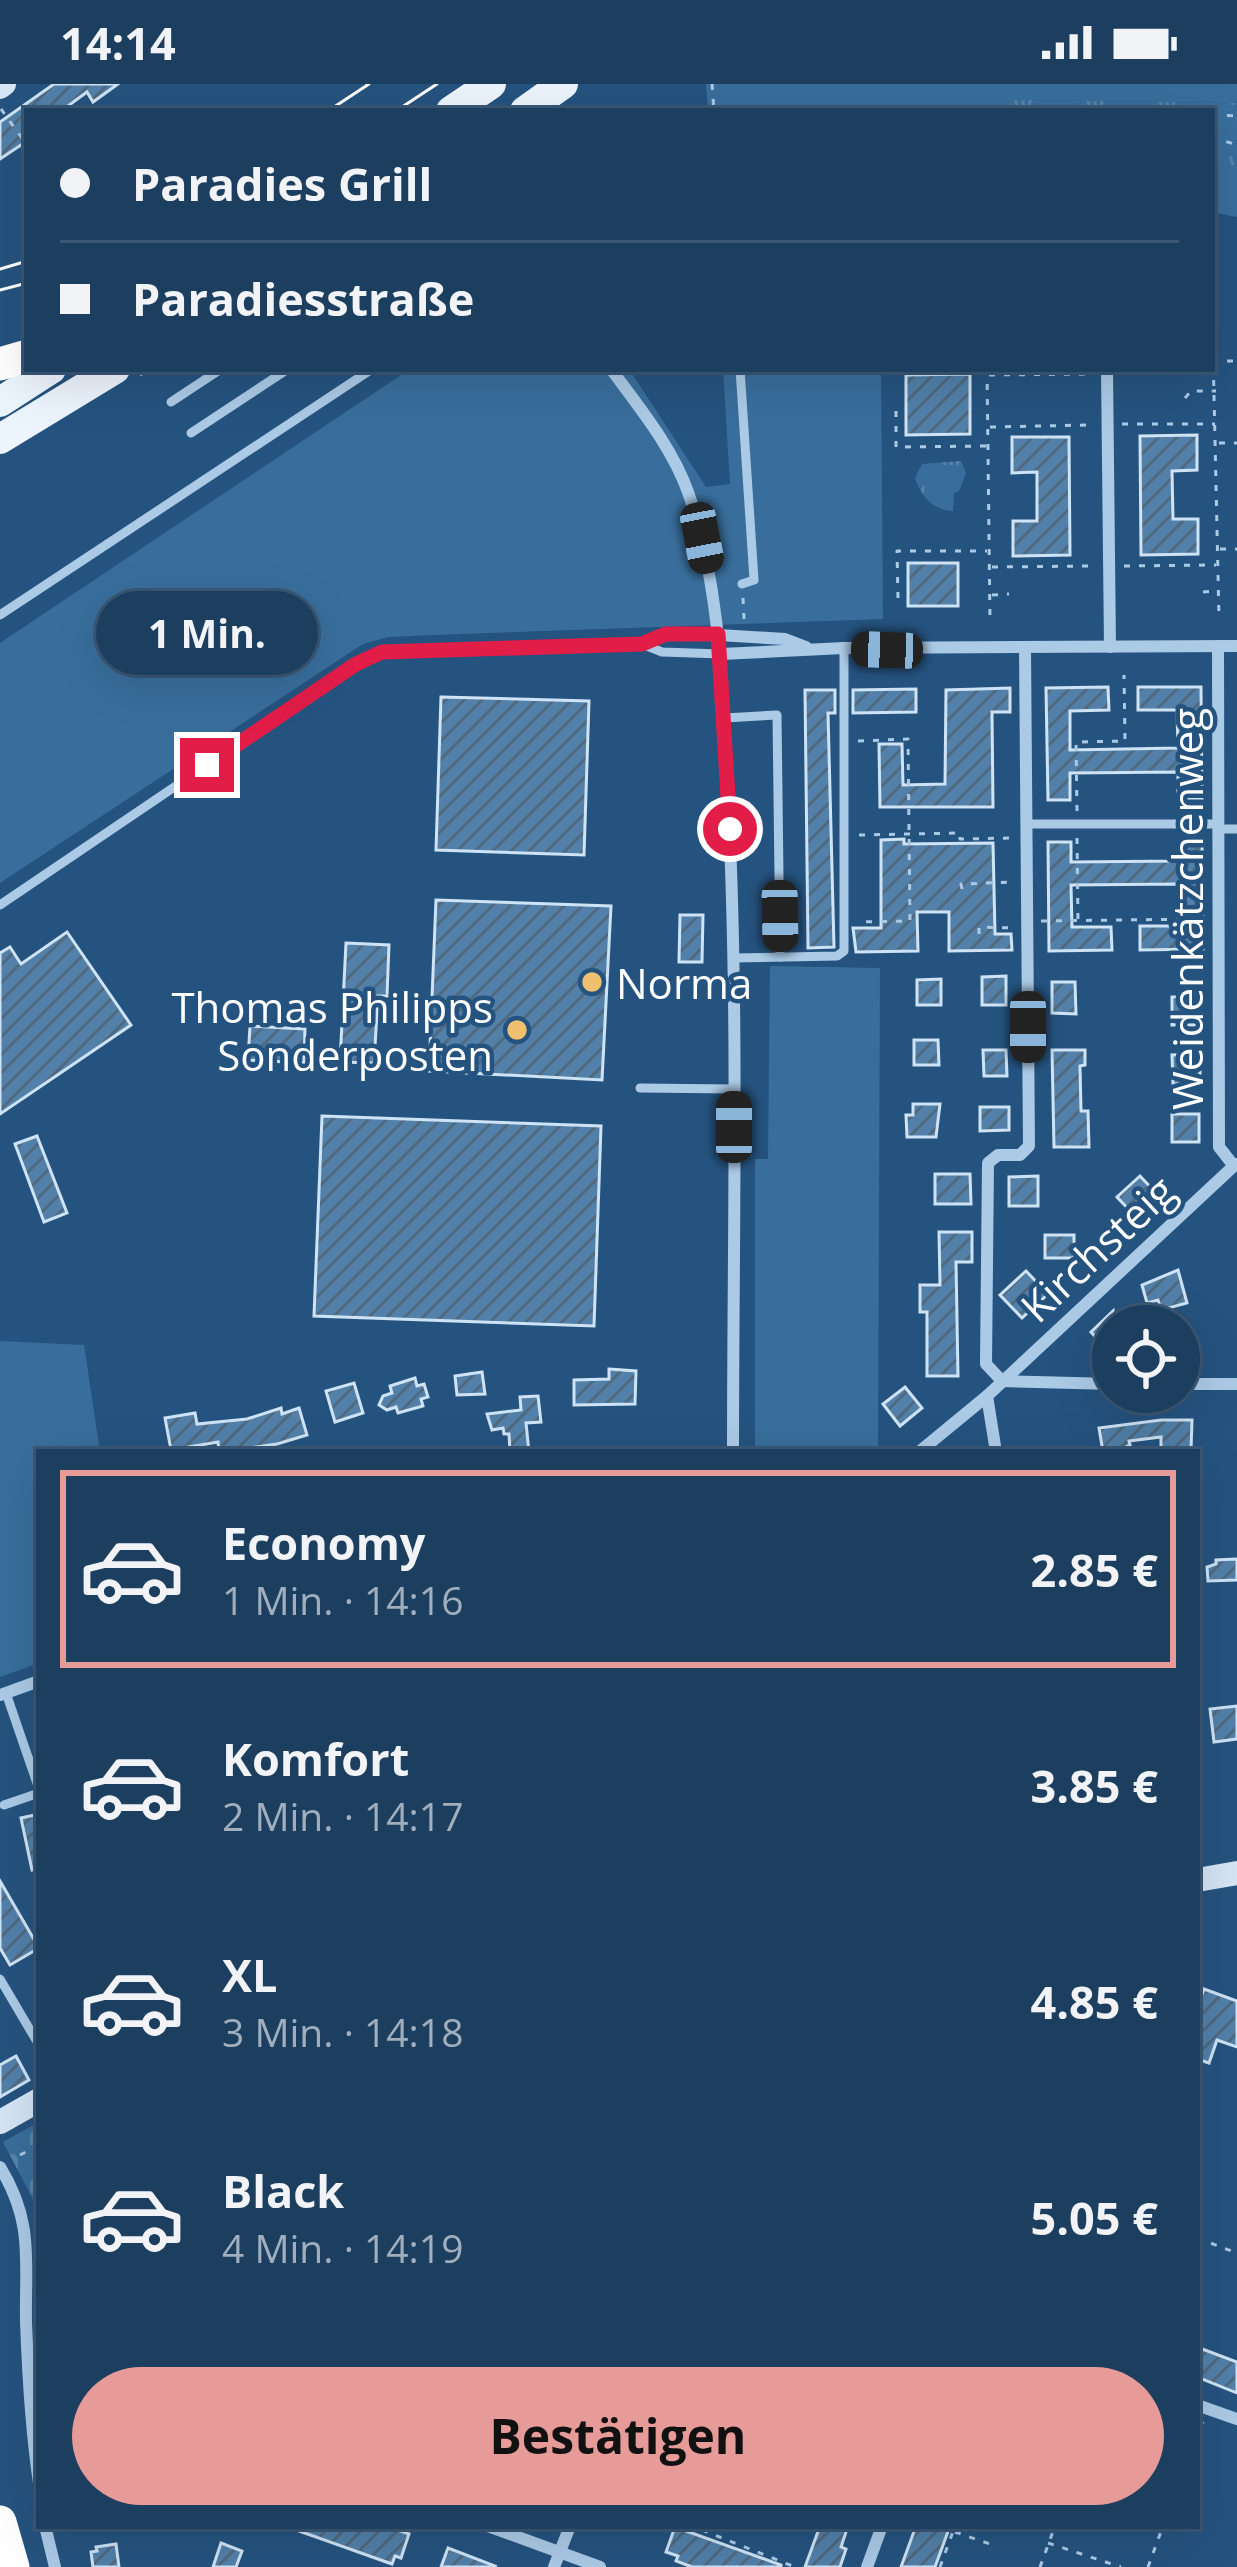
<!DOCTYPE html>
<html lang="de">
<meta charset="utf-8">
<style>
:root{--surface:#1c3e5f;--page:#294968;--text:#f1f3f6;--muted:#a0aebd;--line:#3a5774;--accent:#e69b98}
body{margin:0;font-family:"Open Sans",sans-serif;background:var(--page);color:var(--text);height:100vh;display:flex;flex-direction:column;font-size:45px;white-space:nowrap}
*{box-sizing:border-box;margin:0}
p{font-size:39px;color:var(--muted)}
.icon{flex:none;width:66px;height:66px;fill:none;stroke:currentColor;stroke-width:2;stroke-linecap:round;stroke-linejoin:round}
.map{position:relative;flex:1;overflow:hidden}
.drawer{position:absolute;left:36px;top:1365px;width:1164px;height:1080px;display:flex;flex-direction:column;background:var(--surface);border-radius:0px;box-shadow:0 12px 48px #0002,0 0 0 3px var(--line)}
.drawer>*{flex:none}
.top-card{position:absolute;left:24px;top:24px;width:1191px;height:264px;border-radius:0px;box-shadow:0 12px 48px #0002,0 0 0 3px var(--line);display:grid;align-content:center;height:264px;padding:0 36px;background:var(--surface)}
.controls{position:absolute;left:1092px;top:1221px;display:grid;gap:24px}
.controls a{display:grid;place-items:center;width:108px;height:108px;border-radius:50%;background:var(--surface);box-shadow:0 12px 48px #0002,0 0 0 3px var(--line);font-size:60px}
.end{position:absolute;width:54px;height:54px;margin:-27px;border:15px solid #e11d48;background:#fff;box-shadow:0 0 0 6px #fff}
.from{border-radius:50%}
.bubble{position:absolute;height:84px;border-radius:42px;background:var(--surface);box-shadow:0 12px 48px #0002,0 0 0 3px var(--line);font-size:39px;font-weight:700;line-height:84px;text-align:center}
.car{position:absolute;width:36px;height:72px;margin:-36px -18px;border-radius:15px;box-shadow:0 0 9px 3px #0007;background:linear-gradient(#222 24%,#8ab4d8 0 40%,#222 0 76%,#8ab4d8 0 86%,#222 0)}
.top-card b{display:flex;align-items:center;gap:42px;height:114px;font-size:45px}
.top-card b+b{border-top:3px solid var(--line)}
.top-card i{width:30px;height:30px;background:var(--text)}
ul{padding:21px 0 0;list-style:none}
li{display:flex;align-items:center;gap:36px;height:198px;margin:0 24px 18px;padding:0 12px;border:6px solid transparent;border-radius:0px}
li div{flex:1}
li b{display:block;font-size:45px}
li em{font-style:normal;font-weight:700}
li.current{border-color:var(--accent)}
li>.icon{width:108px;height:108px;stroke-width:1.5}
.button{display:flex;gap:24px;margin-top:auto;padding:24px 36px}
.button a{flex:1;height:138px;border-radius:72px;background:var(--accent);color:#111;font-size:48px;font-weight:700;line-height:138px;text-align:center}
.status{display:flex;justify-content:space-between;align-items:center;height:84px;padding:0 60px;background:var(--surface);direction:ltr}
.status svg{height:33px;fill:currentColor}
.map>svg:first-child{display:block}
</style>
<div class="status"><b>14:14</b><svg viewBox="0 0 49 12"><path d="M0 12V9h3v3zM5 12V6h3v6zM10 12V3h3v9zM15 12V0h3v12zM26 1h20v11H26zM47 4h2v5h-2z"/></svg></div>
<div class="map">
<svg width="1237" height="2483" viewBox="0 0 1237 2483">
<defs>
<pattern id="cemetery-stones" width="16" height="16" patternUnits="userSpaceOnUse" patternTransform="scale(3)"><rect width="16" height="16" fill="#396e9c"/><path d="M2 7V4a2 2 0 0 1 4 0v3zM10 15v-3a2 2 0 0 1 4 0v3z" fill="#5784ab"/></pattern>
<pattern id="park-tufts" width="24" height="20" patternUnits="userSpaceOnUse" patternTransform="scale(3)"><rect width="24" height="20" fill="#396e9c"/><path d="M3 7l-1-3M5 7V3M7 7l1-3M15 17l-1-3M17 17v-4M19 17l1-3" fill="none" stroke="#5784ab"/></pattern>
<pattern id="building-hatch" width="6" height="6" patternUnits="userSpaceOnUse" patternTransform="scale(3)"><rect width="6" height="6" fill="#5280a9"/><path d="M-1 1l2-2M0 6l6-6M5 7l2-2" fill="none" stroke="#4f697f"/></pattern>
</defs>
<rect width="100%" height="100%" fill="#25537f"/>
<!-- green -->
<g fill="#396e9c">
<polygon points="706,0 1237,0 1237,19 1008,16 1008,27 708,27"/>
<polygon points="410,285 629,285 706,403 730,400 723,285 881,285 883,535 432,551 388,553 363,560 0,799 0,559"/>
<polygon points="770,882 880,884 878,1364 872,1368 755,1368 755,1075 768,1075"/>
<polygon points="0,1257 84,1261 100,1368 39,1368 39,1579 0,1593"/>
</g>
<!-- cemetery -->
<polygon fill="url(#cemetery-stones)" points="39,2038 39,2127 3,2058"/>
<!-- park -->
<g fill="url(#park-tufts)">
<polygon points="1007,16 1237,19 1237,133 1212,128 1212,27 1008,27"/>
<path d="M961 377 966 389 959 407 954 409 953 427C932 426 922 413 915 394L922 380Z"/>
</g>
<!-- building -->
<g fill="url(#building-hatch)" stroke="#cee3f5" stroke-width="3">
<polygon points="54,0 118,0 93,18 87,8 61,27 27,27 27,57 0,75 0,38"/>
<polygon points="970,290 970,350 906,351 906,291"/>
<polygon points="1197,351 1197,386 1172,387 1173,435 1198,435 1198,470 1141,471 1140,352"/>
<polygon points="1012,353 1069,353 1070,471 1013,472 1013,437 1037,437 1037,388 1012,389"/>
<rect x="908" y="479" width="50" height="43"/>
<polygon points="1108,603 1109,626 1070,627 1070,666 1178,664 1177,626 1138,626 1138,603 1201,603 1202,714 1178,714 1178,688 1070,689 1070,716 1048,716 1046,604"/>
<polygon points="1010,604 1010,628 992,628 993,723 880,723 879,660 902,660 903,701 945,700 946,606"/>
<polygon points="916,605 916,628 853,629 853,606"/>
<polygon points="805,606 835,606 835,629 828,629 834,863 808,864"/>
<polygon points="441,613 589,617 584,771 436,766"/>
<polygon points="904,755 904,760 993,759 995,850 1011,850 1012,866 949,867 949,828 917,828 918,867 856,868 853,844 881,844 881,756"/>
<polygon points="1202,757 1203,865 1140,866 1140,842 1180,842 1179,800 1071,801 1072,843 1111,843 1112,866 1049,867 1048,758 1071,758 1071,778 1179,777 1179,758"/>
<polygon points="436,816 611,822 602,996 429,987"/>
<polygon points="680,831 703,831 702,878 679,878"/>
<polygon points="67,848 131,941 0,1030 0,869 10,863 21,880"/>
<polygon points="346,859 389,861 387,912 378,912 374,979 340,978"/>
<polygon points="1006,892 1006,921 982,921 982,893"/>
<polygon points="941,895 941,921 917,921 917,896"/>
<polygon points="1052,898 1075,898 1076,930 1052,929"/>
<rect x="1172" y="913" width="27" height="28"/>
<polygon points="250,942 305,945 304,979 248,976"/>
<polygon points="914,956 938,956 939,981 914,981"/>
<polygon points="983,966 1006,966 1007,992 984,992"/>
<polygon points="1052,966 1085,966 1085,981 1080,982 1081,1027 1088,1027 1089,1063 1054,1063"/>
<polygon points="1200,970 1200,1000 1173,1000 1172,971"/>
<polygon points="913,1020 940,1020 936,1053 907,1053 906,1031 913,1031"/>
<polygon points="980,1023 1009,1023 1009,1046 980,1047"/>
<rect x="1172" y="1030" width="27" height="28"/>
<polygon points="322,1032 601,1042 594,1242 314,1232"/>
<polygon points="37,1052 67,1129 44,1138 15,1060"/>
<polygon points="935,1090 970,1090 971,1120 935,1120"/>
<polygon points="1038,1092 1038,1122 1009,1122 1009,1093"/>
<polygon points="1140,1092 1156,1109 1133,1130 1117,1113"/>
<polygon points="939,1148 972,1148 972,1178 956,1178 958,1292 927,1292 927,1228 920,1228 920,1201 940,1201"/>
<rect x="1045" y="1151" width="29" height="23"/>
<polygon points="1178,1186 1187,1219 1161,1226 1158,1216 1147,1219 1142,1201"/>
<polygon points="1026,1187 1048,1210 1022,1234 1000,1211"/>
<polygon points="1113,1227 1113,1272 1091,1248"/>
<polygon points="609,1285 636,1287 635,1320 574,1321 574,1296 609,1295"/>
<polygon points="482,1288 485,1310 457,1311 455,1292"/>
<polygon points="415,1294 417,1302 424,1300 428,1313 421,1315 423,1322 398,1329 396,1323 387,1326 379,1321 383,1312 392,1309 390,1302"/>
<polygon points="354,1299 363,1329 335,1338 326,1307"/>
<polygon points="905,1303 922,1324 900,1342 883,1320"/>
<polygon points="538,1312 541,1338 526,1339 529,1368 510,1368 509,1350 504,1350 503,1344 492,1346 487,1330 521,1326 520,1313"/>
<polygon points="281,1324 282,1330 299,1324 307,1351 277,1360 219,1368 218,1358 171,1366 165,1334 195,1329 197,1340 247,1335"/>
<polygon points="1161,1336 1192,1336 1191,1366 1161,1366 1161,1353 1129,1357 1130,1361 1122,1365 1103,1368 1099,1344"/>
<polygon points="1237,1475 1237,1496 1208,1497 1207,1483 1216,1480 1216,1476"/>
<polygon points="1237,1622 1237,1655 1214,1658 1210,1625"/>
<polygon points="39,1730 39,1785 32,1786 21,1734"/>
<polygon points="0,1797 39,1864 10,1881 0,1864"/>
<polygon points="1204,1905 1237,1917 1237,1963 1217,1956 1209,1979 1197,1975 1197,1925"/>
<polygon points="16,1972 29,1996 0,2013 0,1981"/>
<polygon points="1197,2263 1237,2278 1237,2309 1197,2293"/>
<polygon points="285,2442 387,2442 409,2450 401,2474 395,2472 392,2480"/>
<polygon points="820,2442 848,2442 841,2463 846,2465 840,2483 805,2483"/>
<polygon points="916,2442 950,2442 935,2483 901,2483"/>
<polygon points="675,2443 781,2481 781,2483 692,2483 676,2477 678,2472 666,2468"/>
<polygon points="221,2459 242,2467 236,2483 213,2483"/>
<polygon points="116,2460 119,2483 93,2483 91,2468 97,2467 96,2463"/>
<polygon points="448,2464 495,2482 494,2483 441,2483"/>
</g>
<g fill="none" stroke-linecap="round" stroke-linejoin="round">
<!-- path -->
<g stroke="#abcae6" stroke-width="3" stroke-dasharray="6 9" stroke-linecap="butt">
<polyline points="712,0 714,27"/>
<polyline points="1,25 27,61"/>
<polyline points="803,27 900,27"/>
<polyline points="1212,31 1237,32"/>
<polyline points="1212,53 1237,61"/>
<polyline points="1212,221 1219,535"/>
<polyline points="1212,277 1237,277"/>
<polyline points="987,285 990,537"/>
<polyline points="140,291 150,285"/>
<polyline points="989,291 1093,290"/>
<polyline points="1185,314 1191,307 1216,307"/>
<polyline points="896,327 896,363 986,362"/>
<polyline points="1122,340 1215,340"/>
<polyline points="990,343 1089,341"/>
<polyline points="1219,359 1237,359"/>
<polyline points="1220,465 1237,465"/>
<polyline points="1124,482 1216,481"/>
<polyline points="992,483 1090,482"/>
<polyline points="1203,508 1218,507"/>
<polyline points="992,511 1009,510"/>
<polyline points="743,514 744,535"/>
<polyline points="898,514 897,467 987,467"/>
<polyline points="858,657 908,655 910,837 859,838"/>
<polyline points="1077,727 1076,658 1125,657 1124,591"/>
<polyline points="859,751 960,749 960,755 1012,754"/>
<polyline points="1077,754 1078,837"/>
<polyline points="962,805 961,800 1014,798"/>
<polyline points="1041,837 1200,835"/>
<polyline points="979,850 979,843 1014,844"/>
<polyline points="20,2071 39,2061"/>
<polyline points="1197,2154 1237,2169"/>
<polyline points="1197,2353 1203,2338"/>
<polyline points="702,2446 795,2483"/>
<polyline points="955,2448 990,2460"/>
<polyline points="1048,2459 1121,2483"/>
<polyline points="940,2483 955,2442"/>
<polyline points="1040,2483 1055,2442"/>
<polyline points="1148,2483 1163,2442"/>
</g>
<!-- lane -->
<g stroke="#abcae6" stroke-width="9">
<polyline points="740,285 754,496 742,500"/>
<polyline points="171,318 221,285"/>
<polyline points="191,349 288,285"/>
<polyline points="0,531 372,285"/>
<polyline points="642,560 662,568 721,570"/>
<polyline points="724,634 777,631 780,873"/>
<polyline points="1027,740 1219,740"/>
<polyline points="1220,745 1237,745"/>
<polyline points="0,821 356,580 382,568 642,560 666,550 718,551"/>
<polyline points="733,874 837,872 844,867 844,564"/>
<polyline points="640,1004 734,1005"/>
<polyline points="6,1609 39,1705"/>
<polyline points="4,1721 39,1709"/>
<polyline points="0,1895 39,1961"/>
</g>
<!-- street -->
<g stroke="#abcae6" stroke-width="12">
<path d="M611 285C639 323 672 363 688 408 722 507 722 610 728 713 739 931 733 1150 733 1368"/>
<polyline points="1107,285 1110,563"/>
<polyline points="718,551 785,555 806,563"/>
<polyline points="1218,562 1219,1063 1234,1082"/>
<polyline points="721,570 844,564 1237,562"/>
<polyline points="1002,1297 986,1280 988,1079 998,1071 1020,1071 1029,1062 1025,564"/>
<polyline points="1002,1297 1113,1300"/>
<polyline points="1179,1300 1237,1300"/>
<polyline points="987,1312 996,1368"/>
<polyline points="919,1368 987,1312 1236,1080"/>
<polyline points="0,1611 39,1597"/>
<path d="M0 2083C34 2138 25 2177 26 2238 28 2292 31 2346 39 2399"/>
<polyline points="1197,2321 1237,2335"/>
<polyline points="45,2442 55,2483"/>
<polyline points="488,2442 600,2483"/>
<polyline points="554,2483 570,2442"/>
<polyline points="867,2483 882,2442"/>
</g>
<!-- secondary -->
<g stroke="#d5e5f5" stroke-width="24">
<polyline points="0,3 4,0"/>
<polyline points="1197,1796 1237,1789"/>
<polyline points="0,2038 39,2016"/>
</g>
<!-- primary -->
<g stroke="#ecf4fd" stroke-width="30">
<polyline points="451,27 491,0"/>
<polyline points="525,27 563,0"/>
<polyline points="0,318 51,285"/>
<polyline points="0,355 115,285"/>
</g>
<!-- highway -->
<g stroke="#fff" stroke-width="33">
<polyline points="0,280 27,272"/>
<polyline points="0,2438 13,2483"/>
</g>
<!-- tram -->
<g stroke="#fff" stroke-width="3">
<polyline points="328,27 369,0"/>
<polyline points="396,27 437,0"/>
<polyline points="0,185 27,177"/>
<polyline points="0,206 27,199"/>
</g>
</g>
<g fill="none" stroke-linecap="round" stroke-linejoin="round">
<!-- route -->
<polyline stroke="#e11d48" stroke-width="15" points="207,681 356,580 382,568 642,560 666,550 718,550 730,745"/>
</g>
<!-- markers -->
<g fill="#efc070" stroke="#25537f" stroke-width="4.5">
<circle cx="592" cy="898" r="12"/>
<circle cx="517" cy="946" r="12"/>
</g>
<g text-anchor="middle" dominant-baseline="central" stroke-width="9" stroke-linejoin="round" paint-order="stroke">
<!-- street labels -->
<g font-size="42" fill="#fff" stroke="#25537f">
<text transform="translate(1186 825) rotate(-90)">Weidenkätzchenweg</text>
<text transform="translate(1097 1164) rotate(-43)">Kirchsteig</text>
</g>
<!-- poi labels -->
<g font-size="42" fill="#fff" stroke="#25537f" text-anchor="start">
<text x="616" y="898">Norma</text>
<text x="493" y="922" text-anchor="end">Thomas Philipps<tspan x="493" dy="48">Sonderposten</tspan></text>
</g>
</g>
</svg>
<div class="controls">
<a><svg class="icon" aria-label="locate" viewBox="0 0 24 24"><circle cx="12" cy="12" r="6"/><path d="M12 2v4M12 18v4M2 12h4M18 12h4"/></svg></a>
</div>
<i class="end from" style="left:730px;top:745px"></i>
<i class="end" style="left:207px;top:681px"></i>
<div class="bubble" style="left:96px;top:507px;width:222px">1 Min.</div>
<i class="car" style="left:702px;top:454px;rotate:169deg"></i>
<i class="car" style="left:887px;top:566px;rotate:272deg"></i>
<i class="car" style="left:780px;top:832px;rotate:179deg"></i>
<i class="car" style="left:1028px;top:943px;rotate:180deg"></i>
<i class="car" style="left:734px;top:1043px;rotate:0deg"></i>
<div class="top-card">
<b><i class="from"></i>Paradies Grill</b>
<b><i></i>Paradiesstraße</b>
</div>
<section class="drawer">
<ul>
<li class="current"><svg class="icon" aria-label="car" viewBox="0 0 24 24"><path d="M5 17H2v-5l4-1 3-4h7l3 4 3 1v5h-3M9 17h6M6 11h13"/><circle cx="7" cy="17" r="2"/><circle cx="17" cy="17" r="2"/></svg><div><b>Economy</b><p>1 Min. · 14:16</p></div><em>2.85 €</em></li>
<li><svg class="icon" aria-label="car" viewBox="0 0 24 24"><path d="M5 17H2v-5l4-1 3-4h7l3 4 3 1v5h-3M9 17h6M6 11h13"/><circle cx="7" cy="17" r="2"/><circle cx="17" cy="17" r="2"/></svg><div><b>Komfort</b><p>2 Min. · 14:17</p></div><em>3.85 €</em></li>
<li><svg class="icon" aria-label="car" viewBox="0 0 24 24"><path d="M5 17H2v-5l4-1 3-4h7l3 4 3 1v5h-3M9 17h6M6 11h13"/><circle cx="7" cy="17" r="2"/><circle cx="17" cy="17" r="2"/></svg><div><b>XL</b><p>3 Min. · 14:18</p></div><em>4.85 €</em></li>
<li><svg class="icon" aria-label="car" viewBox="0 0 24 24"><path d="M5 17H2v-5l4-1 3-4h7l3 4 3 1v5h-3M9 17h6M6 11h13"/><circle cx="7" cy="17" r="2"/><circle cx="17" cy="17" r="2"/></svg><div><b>Black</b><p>4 Min. · 14:19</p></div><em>5.05 €</em></li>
</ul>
<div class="button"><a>Bestätigen</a></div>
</section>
</div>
